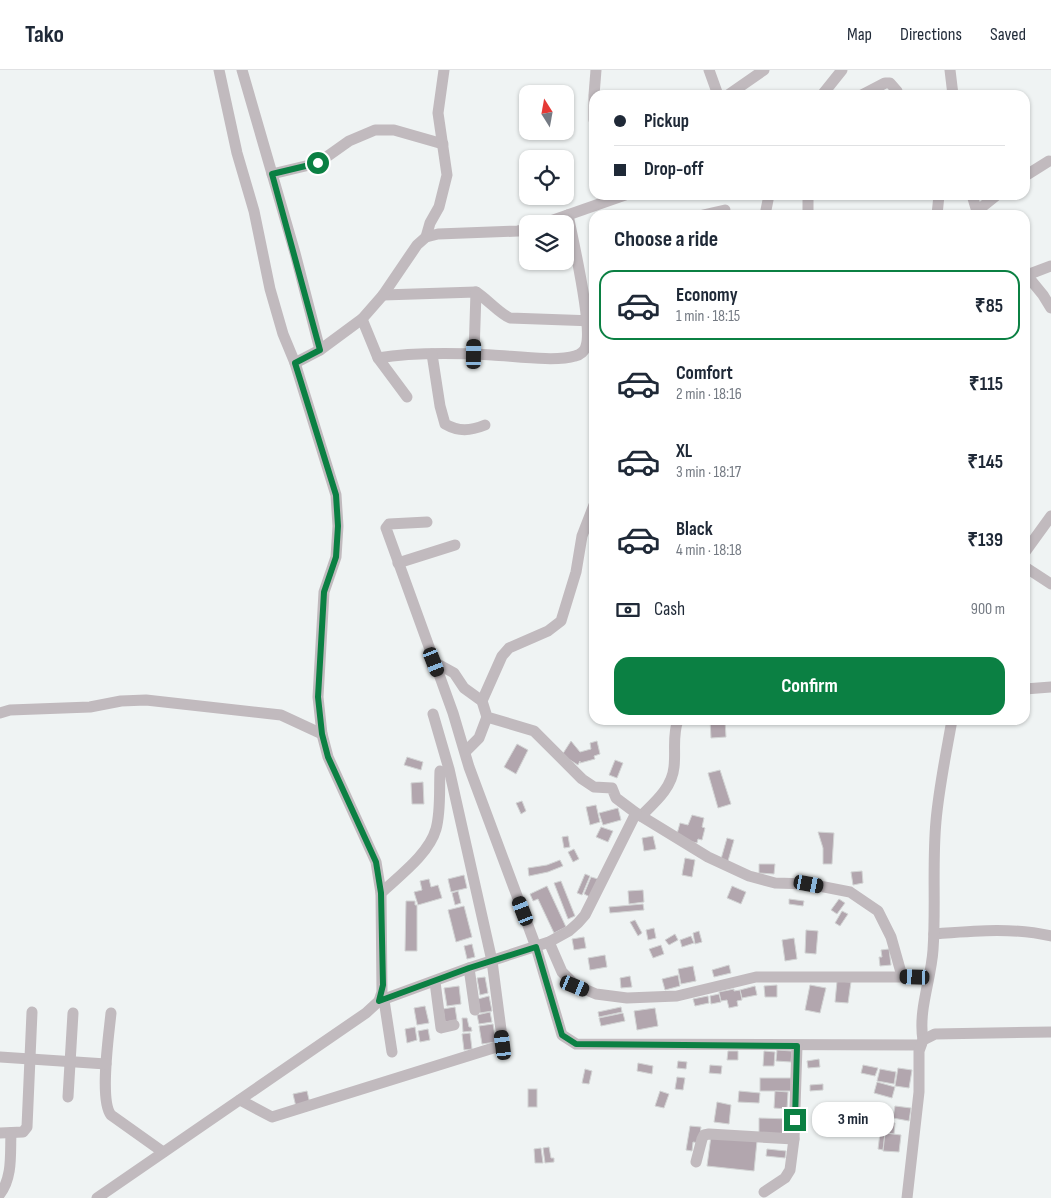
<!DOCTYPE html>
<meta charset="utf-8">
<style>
:root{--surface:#fff;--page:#f2f2f3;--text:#1f2937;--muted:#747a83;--line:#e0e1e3;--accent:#0b8043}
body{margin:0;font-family:"Sofia Sans Condensed",sans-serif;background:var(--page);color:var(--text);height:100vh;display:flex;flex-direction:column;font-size:19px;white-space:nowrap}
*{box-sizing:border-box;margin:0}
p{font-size:16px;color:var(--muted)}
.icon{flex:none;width:28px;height:28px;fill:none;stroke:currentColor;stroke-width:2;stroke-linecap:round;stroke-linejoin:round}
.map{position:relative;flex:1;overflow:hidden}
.drawer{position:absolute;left:589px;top:140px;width:441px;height:515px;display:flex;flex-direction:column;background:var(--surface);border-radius:15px;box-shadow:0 1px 4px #0004}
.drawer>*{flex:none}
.top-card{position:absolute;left:589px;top:20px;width:441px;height:110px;border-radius:15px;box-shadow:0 1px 4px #0004;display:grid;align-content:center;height:110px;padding:0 25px;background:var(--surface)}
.needle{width:32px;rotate:349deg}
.buttons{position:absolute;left:519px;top:15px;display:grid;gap:10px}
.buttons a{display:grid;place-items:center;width:55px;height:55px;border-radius:10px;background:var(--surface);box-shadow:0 1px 4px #0004;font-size:25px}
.end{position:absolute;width:22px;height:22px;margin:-11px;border:6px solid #0b8043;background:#fff;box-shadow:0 0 0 2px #fff}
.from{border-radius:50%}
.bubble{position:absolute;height:35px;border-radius:15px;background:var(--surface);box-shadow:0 1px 4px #0004;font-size:16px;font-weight:700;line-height:35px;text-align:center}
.car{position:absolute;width:15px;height:30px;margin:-15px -8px;border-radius:6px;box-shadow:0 0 4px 1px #0007;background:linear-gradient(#222 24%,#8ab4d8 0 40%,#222 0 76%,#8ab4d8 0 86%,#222 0)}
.top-card b{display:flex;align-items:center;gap:18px;height:48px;font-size:19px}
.top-card b+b{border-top:1px solid var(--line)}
.top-card i{width:12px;height:12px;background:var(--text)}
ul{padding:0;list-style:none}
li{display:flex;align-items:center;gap:15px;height:70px;margin:0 10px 8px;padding:0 15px;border:2px solid transparent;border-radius:15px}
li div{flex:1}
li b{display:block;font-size:19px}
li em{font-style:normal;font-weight:700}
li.active{border-color:var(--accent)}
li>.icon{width:45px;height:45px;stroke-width:1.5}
h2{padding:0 25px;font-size:22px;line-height:60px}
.pay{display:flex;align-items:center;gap:12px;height:55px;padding:0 25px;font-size:19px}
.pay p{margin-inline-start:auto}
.primary-button{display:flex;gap:10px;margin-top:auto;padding:10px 25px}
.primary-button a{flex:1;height:58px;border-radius:15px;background:var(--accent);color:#fff;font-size:20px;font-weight:700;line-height:58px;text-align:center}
header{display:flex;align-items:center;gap:30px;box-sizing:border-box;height:70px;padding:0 25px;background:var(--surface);border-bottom:1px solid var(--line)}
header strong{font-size:24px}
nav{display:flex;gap:28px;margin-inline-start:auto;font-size:18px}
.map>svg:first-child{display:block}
</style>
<header>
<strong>Tako</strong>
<nav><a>Map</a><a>Directions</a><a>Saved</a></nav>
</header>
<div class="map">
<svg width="1051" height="1128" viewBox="0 0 1051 1128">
<rect width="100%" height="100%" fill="#eff3f3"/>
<!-- building -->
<g fill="#b2a6ae" stroke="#d2d4d4">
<polygon points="710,650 725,650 726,667 711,668"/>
<polygon points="571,671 580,682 591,679 590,673 597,671 600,684 594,686 595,689 580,693 580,691 578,695 562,685"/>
<polygon points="517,674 528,680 516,704 504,697"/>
<polygon points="407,687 423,692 421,700 404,695"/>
<polygon points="615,690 623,693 617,708 609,705"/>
<polygon points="720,700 731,734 718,738 708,703"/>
<polygon points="423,712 424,734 412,734 411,713"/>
<polygon points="522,731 526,741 521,744 516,733"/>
<polygon points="596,735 600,752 590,755 586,737"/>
<polygon points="618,738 621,750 603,755 599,743"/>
<polygon points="692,745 704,748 702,757 705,758 702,770 698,769 697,773 684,770 677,764 680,753 688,755"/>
<polygon points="601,757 613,761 608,772 596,767"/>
<polygon points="818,762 834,763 832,794 823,794 823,778"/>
<polygon points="568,766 570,777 564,778 562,767"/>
<polygon points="653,766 656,779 644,781 642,768"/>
<polygon points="727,768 734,770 728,791 721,789"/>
<polygon points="574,779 579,789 573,792 568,782"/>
<polygon points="685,788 695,790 692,807 682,805"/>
<polygon points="560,790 563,796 548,802 529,806 528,798 547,795"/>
<polygon points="759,794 775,794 774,804 759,803"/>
<polygon points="862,801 863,813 853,815 851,802"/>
<polygon points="585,804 590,806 582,825 577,823"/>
<polygon points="464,805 467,818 451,822 448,809"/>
<polygon points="591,807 598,809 590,827 584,824"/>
<polygon points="429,809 431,817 438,815 442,828 418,835 414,822 422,820 420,811"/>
<polygon points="561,811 575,846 568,849 554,813"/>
<polygon points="547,816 566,857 554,863 538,829 533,831 530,824"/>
<polygon points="732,816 746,822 741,834 727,828"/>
<polygon points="643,820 644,832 629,834 628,821"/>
<polygon points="458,821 461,833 455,835 452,823"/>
<polygon points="789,829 804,831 803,836 789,834"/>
<polygon points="839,829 845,833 837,844 831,840"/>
<polygon points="406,831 415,831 415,835 417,835 417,881 405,881"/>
<polygon points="643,834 644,840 610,843 609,837"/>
<polygon points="464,836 472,867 456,872 448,840"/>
<polygon points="842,841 848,844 840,856 835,853"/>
<polygon points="635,850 642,863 638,866 630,852"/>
<polygon points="654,858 656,868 648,870 646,860"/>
<polygon points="806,860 818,861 816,884 805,883"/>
<polygon points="699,861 702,872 695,874 693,863"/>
<polygon points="675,864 678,870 669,875 665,870"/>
<polygon points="691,866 694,873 682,877 680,870"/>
<polygon points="584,867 586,878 574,880 572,869"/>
<polygon points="794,868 797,889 785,891 782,870"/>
<polygon points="472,874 475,887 467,889 464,876"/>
<polygon points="661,875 664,884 653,888 649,879"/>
<polygon points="889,879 891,895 880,896 879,887 882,887 881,880"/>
<polygon points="605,885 607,897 590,900 588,888"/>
<polygon points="729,895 731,903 714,907 712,900"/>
<polygon points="693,896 696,911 681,914 678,899"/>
<polygon points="678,905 680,916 665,920 662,909"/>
<polygon points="630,906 632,917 621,918 620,908"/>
<polygon points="485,907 488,923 480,925 477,908"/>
<polygon points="837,911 851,912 848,933 835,932"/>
<polygon points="777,915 777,927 765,927 764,916"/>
<polygon points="810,915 826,918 820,943 805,940"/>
<polygon points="459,916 461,934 447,936 444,918"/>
<polygon points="755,916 757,925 742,928 740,920"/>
<polygon points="734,919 734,921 740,920 742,930 737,931 738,936 729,938 727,930 721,931 719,922"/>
<polygon points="719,924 721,932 711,934 710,926"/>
<polygon points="489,926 492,941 480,943 478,929"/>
<polygon points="708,926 709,933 695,936 693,929"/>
<polygon points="425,936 429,953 417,955 414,938"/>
<polygon points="455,937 457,950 445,952 443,939"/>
<polygon points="621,937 622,942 599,947 598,942"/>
<polygon points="655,938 658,956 637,960 634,941"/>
<polygon points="490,942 492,952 479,954 477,945"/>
<polygon points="623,943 625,951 601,956 599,948"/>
<polygon points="462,948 467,948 469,957 471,957 472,961 463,962"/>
<polygon points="493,954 496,972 482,974 479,956"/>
<polygon points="415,957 417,970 407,973 405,959"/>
<polygon points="428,959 430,970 420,972 418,961"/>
<polygon points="470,963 472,979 464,980 462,964"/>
<polygon points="777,980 792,981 791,992 776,991"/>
<polygon points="728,981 738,981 738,990 727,990"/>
<polygon points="764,981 775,982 774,996 763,996"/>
<polygon points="819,989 820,997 808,998 807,991"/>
<polygon points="678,991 687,992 686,999 677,998"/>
<polygon points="638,993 653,996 652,1004 637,1001"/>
<polygon points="710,995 722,996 721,1004 709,1003"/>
<polygon points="863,995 878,998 875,1006 861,1003"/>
<polygon points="898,998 912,1000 909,1018 895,1016"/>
<polygon points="585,999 592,1001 589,1014 582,1013"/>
<polygon points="880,999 896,1002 894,1014 877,1011"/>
<polygon points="677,1007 685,1008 683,1020 675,1019"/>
<rect x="760" y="1008" width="31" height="13"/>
<polygon points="877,1012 895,1017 892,1028 874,1023"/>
<polygon points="823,1014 823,1020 810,1021 810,1015"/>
<rect x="528" y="1019" width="9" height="18"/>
<polygon points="307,1021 310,1034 296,1037 293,1024"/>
<polygon points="660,1021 669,1024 664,1038 655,1036"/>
<polygon points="739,1021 760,1023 759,1033 738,1032"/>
<polygon points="775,1021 788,1022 787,1039 774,1038"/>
<polygon points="717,1032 731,1035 729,1054 714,1052"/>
<polygon points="895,1036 911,1038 909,1051 893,1048"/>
<polygon points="759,1048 791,1049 790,1064 759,1063"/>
<polygon points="873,1050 895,1053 894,1064 885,1063 883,1080 878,1079 880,1063 871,1062"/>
<polygon points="690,1056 701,1057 699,1073 693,1072 692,1081 686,1080"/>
<polygon points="885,1063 901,1065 899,1082 883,1081"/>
<polygon points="711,1066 757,1071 754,1101 707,1096"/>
<polygon points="549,1077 551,1088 554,1088 554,1092 545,1093 543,1078"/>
<polygon points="541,1078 543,1093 535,1093 534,1079"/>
<polygon points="767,1079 786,1081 785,1088 766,1086"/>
</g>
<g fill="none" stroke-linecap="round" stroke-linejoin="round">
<!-- minor -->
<g stroke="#c1babe" stroke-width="11">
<polyline points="242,0 295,183 320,280"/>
<polyline points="709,0 718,25"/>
<polyline points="950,0 953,25"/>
<polyline points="594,25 596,0"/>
<polyline points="728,25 764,0"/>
<polyline points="822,25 842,0"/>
<polyline points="862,25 885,13 890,13 897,21 898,25"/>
<polyline points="594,27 594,50"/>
<polyline points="272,104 318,93 349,71 375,60 394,60 443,74"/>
<polyline points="1025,106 1049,91"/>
<polyline points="972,125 978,145"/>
<polyline points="977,141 997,125"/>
<polyline points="703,145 725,140"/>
<polyline points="765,145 769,125"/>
<polyline points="808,145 808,125"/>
<polyline points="937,145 939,125"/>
<polyline points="542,154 625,125"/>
<polyline points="426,167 430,153 439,137 447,105 438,43 444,0"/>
<polyline points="1025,203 1043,225 1051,238"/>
<polyline points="1027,205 1051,196"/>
<path d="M383 225 476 222C487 229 500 244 510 248L594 251"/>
<path d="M362 249 378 288C415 282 455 283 492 285 513 286 556 292 575 286 580 285 585 281 586 276 593 256 573 170 568 145"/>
<path d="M432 284 440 336 445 354C459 362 470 361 485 355"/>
<polyline points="474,284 476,222"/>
<polyline points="378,288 407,327"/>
<polyline points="295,293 320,280 362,249 383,225 417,175 426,167 438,164 518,161 528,159"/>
<polyline points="427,452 389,454 386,458 453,643 469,697 536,877 562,965 576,974 920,975"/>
<polyline points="1025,482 1051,446"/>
<polyline points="398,493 455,475"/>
<polyline points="1025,497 1051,514"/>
<polyline points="434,592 454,603 464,618 482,631 487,647 534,661 582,709 594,717 612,718 616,728 636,743 708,787 749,806 775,813 809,814 850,822 878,841 891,867 902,906"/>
<polyline points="1025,619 1051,617"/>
<polyline points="482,631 502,586 509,578 548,561 561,551 576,502 582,466 594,435"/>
<polyline points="0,643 10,640 90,637 121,631 146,630 281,645 322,664"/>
<polyline points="466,681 479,668 487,647"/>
<path d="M641 746C655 732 672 718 674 697 676 681 672 666 678 650"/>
<path d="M381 823C399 806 429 784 436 759 441 741 439 720 440 701"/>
<path d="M934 864C973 861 1012 857 1051 866"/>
<polyline points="549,872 562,902 575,915 596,924 627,928 677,926 756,907 928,907"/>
<polyline points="469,898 475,940"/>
<polyline points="435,912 441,958 454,955"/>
<polyline points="384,930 392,982"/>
<polyline points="379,931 469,898 549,872 569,861 578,853 585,845 636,743"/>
<path d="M111 943C109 964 99 1030 111 1045L163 1082"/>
<path d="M923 970C918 940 931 910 933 880 936 837 932 794 936 751 939 717 946 684 952 650"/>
<polyline points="0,987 106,994"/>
<polyline points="68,1027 73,943"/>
<polyline points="240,1030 272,1047 503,975 492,891 449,699 433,644"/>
<polyline points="0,1063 23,1062 27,1057 32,942"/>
<polyline points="696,1092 702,1069 704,1065 709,1064 794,1069"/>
<polyline points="764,1122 785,1108 790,1100 794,1069 797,976"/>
<path d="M0 1124C13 1107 10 1083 11 1063"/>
<polyline points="97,1128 366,943 379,931 382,922 381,823 376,792 328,687 322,664 318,627 324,522 336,487 338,456 336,425 295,293 283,264 270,219 254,141 237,83 219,0"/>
<polyline points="907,1128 919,1022 919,981 923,970 935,964 1051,962"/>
</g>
</g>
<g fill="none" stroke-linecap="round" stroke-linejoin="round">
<!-- route -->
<polyline stroke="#0b8043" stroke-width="6" points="318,93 272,104 320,280 295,293 336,425 338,456 336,487 324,522 318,627 322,664 328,687 376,792 381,823 383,915 379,931 469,898 536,877 562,965 576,974 797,976 795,1050"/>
</g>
</svg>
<div class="buttons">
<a><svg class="needle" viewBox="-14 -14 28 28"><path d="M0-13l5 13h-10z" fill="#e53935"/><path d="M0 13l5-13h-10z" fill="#747a83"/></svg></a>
<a><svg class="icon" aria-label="locate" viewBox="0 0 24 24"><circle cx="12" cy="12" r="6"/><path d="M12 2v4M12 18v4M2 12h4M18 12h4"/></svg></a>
<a><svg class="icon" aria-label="layers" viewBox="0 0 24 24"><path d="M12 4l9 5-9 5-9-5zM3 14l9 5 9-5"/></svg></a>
</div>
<i class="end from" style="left:318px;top:93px"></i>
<i class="end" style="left:795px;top:1050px"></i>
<div class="bubble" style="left:812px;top:1032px;width:82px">3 min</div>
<i class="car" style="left:474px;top:284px;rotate:1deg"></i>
<i class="car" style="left:434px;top:592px;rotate:159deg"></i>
<i class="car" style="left:809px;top:814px;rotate:101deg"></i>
<i class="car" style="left:523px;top:841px;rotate:339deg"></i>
<i class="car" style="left:915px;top:907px;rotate:272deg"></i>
<i class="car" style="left:575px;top:916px;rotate:112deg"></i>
<i class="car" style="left:503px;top:975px;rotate:353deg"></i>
<div class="top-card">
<b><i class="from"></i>Pickup</b>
<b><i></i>Drop-off</b>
</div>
<section class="drawer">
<h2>Choose a ride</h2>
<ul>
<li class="active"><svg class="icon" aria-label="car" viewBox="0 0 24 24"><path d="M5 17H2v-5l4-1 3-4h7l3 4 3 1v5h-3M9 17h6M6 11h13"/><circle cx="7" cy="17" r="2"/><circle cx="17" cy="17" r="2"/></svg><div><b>Economy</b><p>1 min · 18:15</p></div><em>₹85</em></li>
<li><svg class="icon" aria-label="car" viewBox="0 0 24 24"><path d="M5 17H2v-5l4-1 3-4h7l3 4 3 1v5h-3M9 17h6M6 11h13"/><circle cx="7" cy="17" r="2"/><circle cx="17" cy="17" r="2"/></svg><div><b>Comfort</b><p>2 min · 18:16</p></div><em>₹115</em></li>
<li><svg class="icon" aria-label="car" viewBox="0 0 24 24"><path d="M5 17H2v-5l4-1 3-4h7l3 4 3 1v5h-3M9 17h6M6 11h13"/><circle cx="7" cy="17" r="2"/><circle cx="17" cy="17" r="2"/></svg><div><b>XL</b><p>3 min · 18:17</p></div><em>₹145</em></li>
<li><svg class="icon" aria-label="car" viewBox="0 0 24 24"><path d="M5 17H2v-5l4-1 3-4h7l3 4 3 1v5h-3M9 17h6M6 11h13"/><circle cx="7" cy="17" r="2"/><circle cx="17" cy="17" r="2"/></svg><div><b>Black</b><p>4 min · 18:18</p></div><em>₹139</em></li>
</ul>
<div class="pay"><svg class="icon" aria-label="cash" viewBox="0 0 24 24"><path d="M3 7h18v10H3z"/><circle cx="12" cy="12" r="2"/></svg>Cash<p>900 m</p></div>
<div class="primary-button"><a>Confirm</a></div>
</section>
</div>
